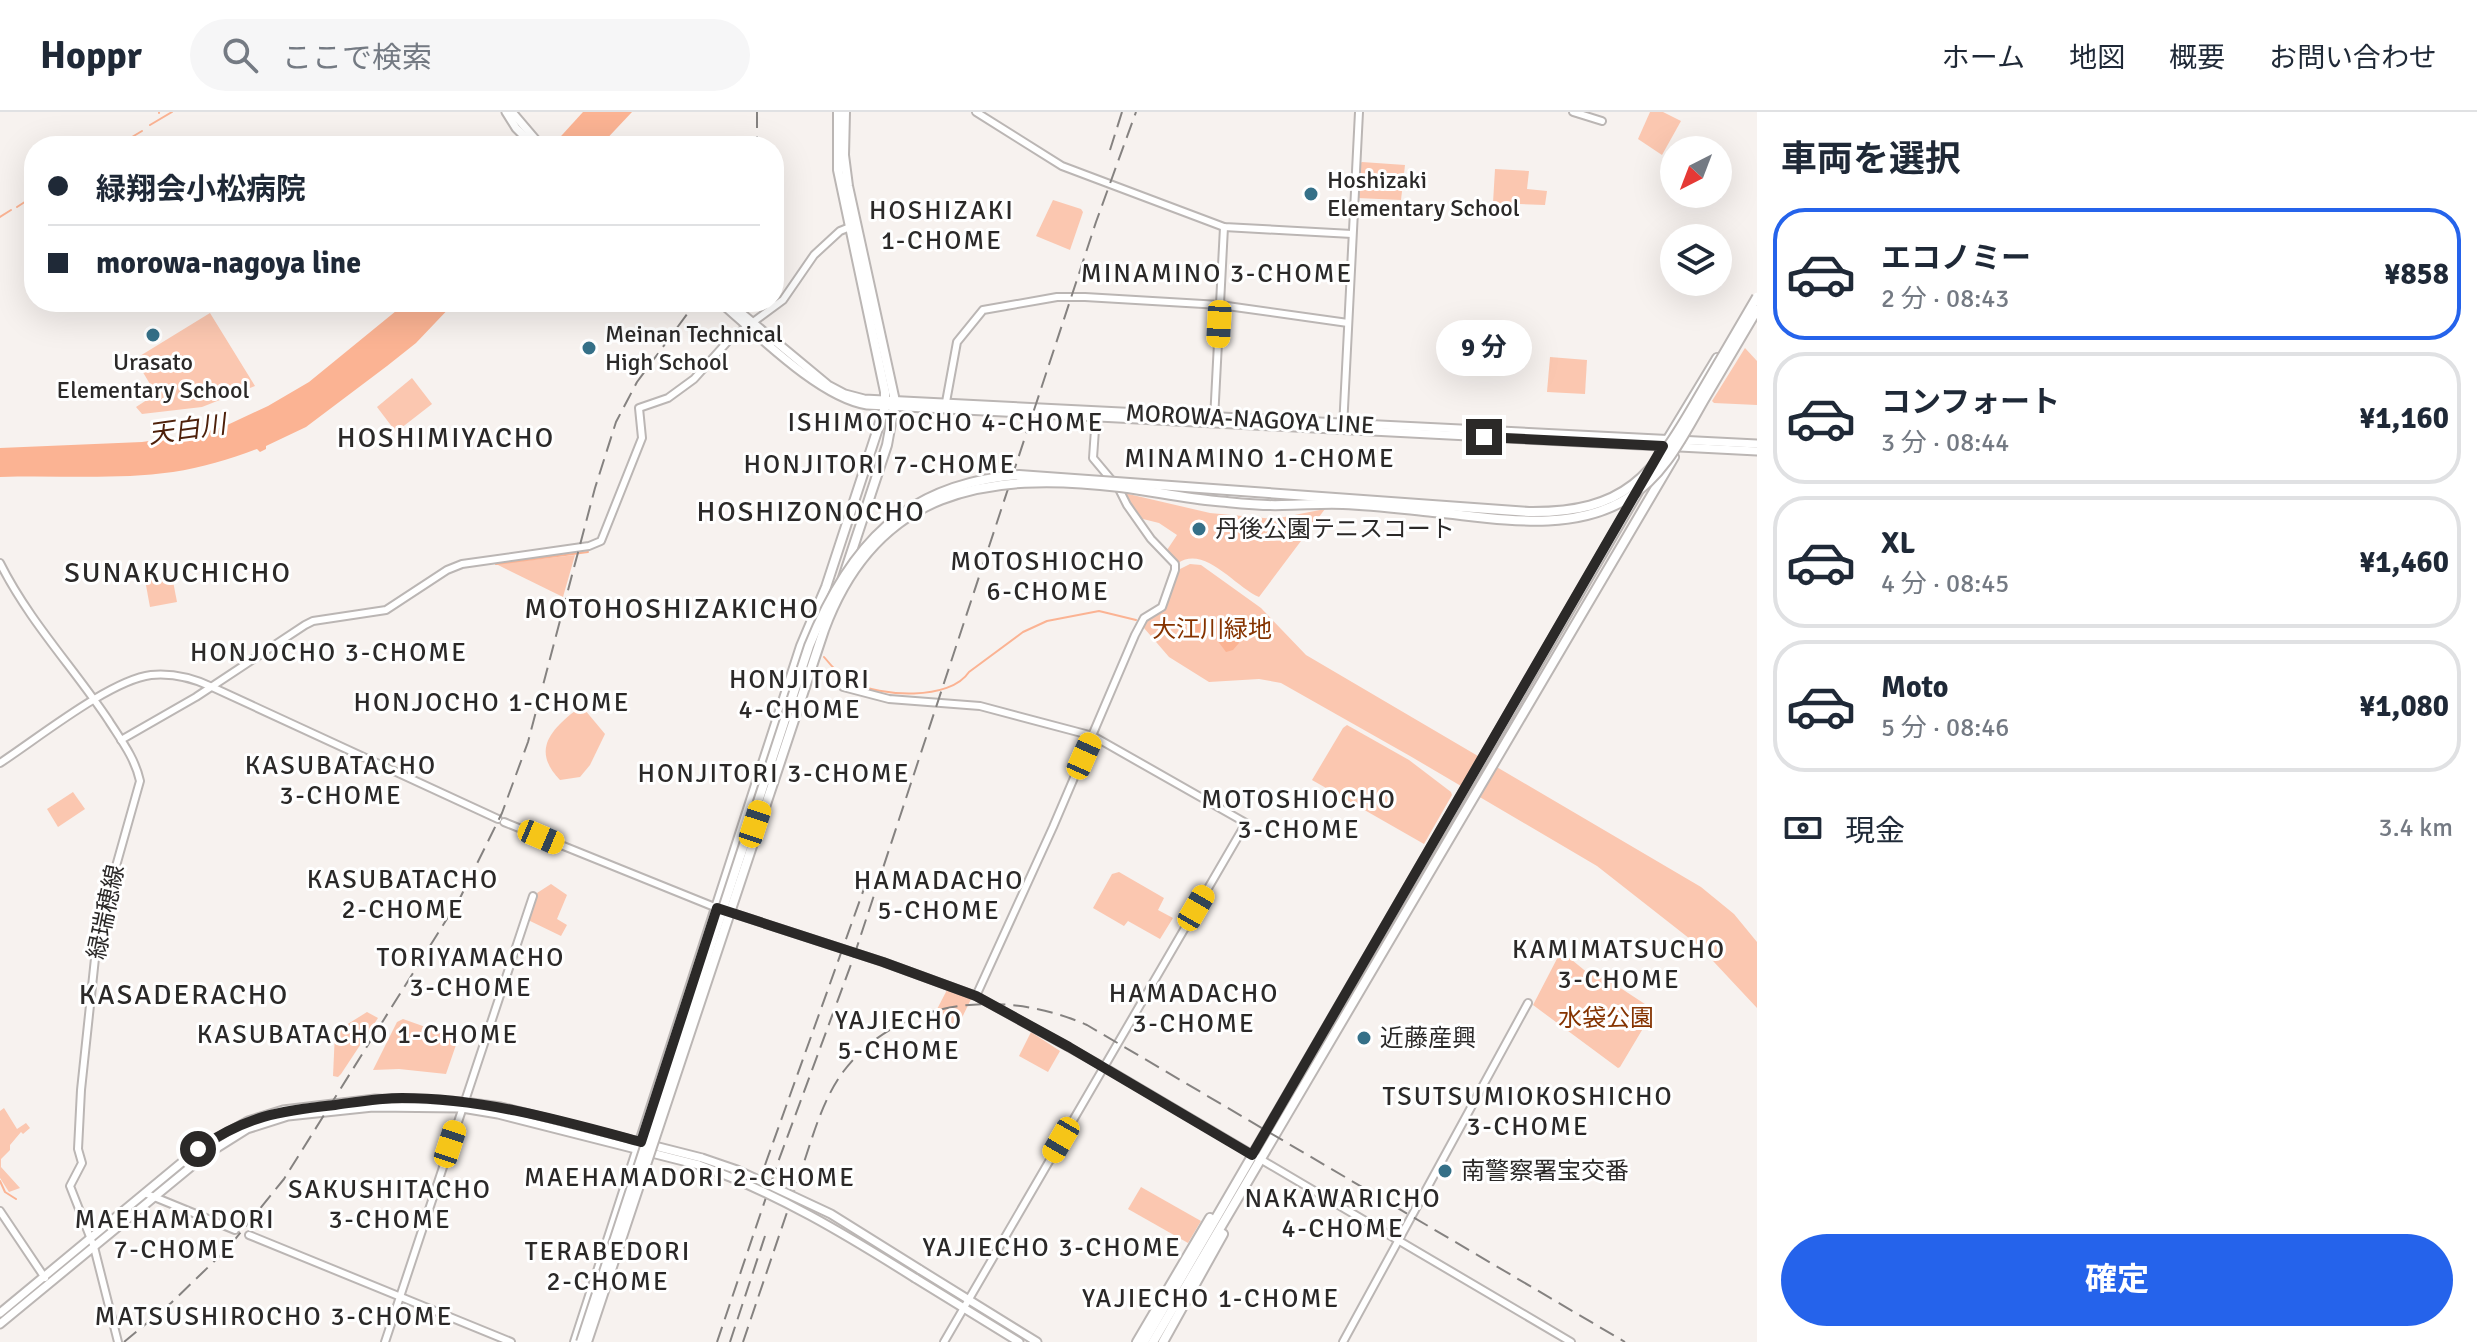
<!DOCTYPE html>
<html lang="ja">
<meta charset="utf-8">
<style>
:root{--surface:#fff;--page:#f6f6f7;--text:#1f2937;--muted:#747a83;--line:#e0e1e3;--accent:#2563eb}
body{margin:0;font-family:Signika,"Noto Sans JP",sans-serif;background:var(--page);color:var(--text);height:100vh;display:flex;flex-direction:column;font-size:30px;white-space:nowrap}
*{box-sizing:border-box;margin:0}
p{font-size:26px;color:var(--muted)}
.icon{flex:none;width:44px;height:44px;fill:none;stroke:currentColor;stroke-width:2;stroke-linecap:round;stroke-linejoin:round}
.map{position:relative;flex:1;overflow:hidden}
.side{display:flex;flex-direction:column;background:var(--surface);width:720px}
.side>*{flex:none}
.banner{position:absolute;left:24px;top:24px;width:760px;height:176px;border-radius:32px;box-shadow:0 8px 32px #0002;display:grid;align-content:center;height:176px;padding:0 24px;background:var(--surface)}
.needle{width:52px;rotate:222deg}
.buttons{position:absolute;left:1660px;top:24px;display:grid;gap:16px}
.buttons a{display:grid;place-items:center;width:72px;height:72px;border-radius:50%;background:var(--surface);box-shadow:0 8px 32px #0002;font-size:40px}
.end{position:absolute;width:36px;height:36px;margin:-18px;border:10px solid #2b2928;background:#fff;box-shadow:0 0 0 4px #fff}
.from{border-radius:50%}
.bubble{position:absolute;height:56px;border-radius:28px;background:var(--surface);box-shadow:0 8px 32px #0002;font-size:26px;font-weight:700;line-height:56px;text-align:center}
.car{position:absolute;width:24px;height:48px;margin:-24px -12px;border-radius:10px;box-shadow:0 0 6px 2px #0007;background:linear-gradient(#f5c518 24%,#345 0 40%,#f5c518 0 76%,#345 0 86%,#f5c518 0)}
.banner b{display:flex;align-items:center;gap:28px;height:76px;font-size:30px}
.banner b+b{border-top:2px solid var(--line)}
.banner i{width:20px;height:20px;background:var(--text)}
ul{padding:0;list-style:none}
li{display:flex;align-items:center;gap:24px;height:132px;margin:0 16px 12px;padding:0 8px;border:4px solid var(--line);border-radius:32px}
li div{flex:1}
li b{display:block;font-size:30px}
li em{font-style:normal;font-weight:700}
li.on{border-color:var(--accent)}
li>.icon{width:72px;height:72px;stroke-width:1.5}
h2{padding:0 24px;font-size:36px;line-height:96px}
.pay{display:flex;align-items:center;gap:20px;height:88px;padding:0 24px;font-size:30px}
.pay p{margin-inline-start:auto}
.button{display:flex;gap:16px;margin-top:auto;padding:16px 24px}
.button a{flex:1;height:92px;border-radius:48px;background:var(--accent);color:#fff;font-size:32px;font-weight:700;line-height:92px;text-align:center}
header{display:flex;align-items:center;gap:48px;box-sizing:border-box;height:112px;padding:0 40px;background:var(--surface);border-bottom:2px solid var(--line)}
header strong{font-size:38px}
nav{display:flex;gap:44px;margin-inline-start:auto;font-size:28px}
.search{width:560px;height:72px;background:var(--page);display:flex;align-items:center;gap:20px;box-sizing:border-box;padding:0 28px;border-radius:44px;color:var(--muted);font-size:30px}
main{display:flex;flex:1;min-height:0}
.map>svg:first-child{display:block}
</style>
<header>
<strong>Hoppr</strong>
<div class="search"><svg class="icon" aria-label="search" viewBox="0 0 24 24"><circle cx="10" cy="10" r="6"/><path d="M15 15l6 6"/></svg>ここで検索</div>
<nav><a>ホーム</a><a>地図</a><a>概要</a><a>お問い合わせ</a></nav>
</header>
<main>
<div class="map">
<svg width="1757" height="1230" viewBox="0 0 1757 1230">
<rect width="100%" height="100%" fill="#f7f2ef"/>
<!-- green -->
<g fill="#fbc7b0">
<polygon points="1650,0 1663,0 1681,9 1662,43 1638,27"/>
<polygon points="1362,50 1405,53 1401,88 1357,86 1359,52"/>
<polygon points="1495,57 1529,59 1527,77 1547,79 1545,93 1493,91"/>
<polygon points="1053,88 1081,97 1083,100 1070,138 1036,124"/>
<polygon points="210,201 255,274 202,295 142,302 136,295 156,282 135,247"/>
<polygon points="1745,236 1757,249 1757,293 1714,291 1712,289"/>
<polygon points="1550,245 1587,248 1585,282 1547,280"/>
<polygon points="412,266 432,292 396,320 377,295"/>
<path d="M1124 381 1210 401 1274 407 1325 397 1259 485C1235 475 1205 433 1178 451L1167 438 1177 423 1159 411 1139 406Z"/>
<polygon points="575,443 563,485 496,452"/>
<polygon points="1190,452 1201,453 1261,496 1306,543 1701,775 1734,802 1757,830 1757,896 1699,834 1597,754 1410,644 1281,571 1259,567 1209,570 1169,545 1144,516 1145,508 1164,496 1178,458"/>
<polygon points="172,464 177,490 150,495 145,468"/>
<path d="M576 598H585L605 622 590 653 580 665 560 668C531 638 551 618 576 598Z"/>
<polygon points="1347,613 1409,648 1451,680 1452,683 1424,732 1312,668 1343,616"/>
<polygon points="73,680 85,697 58,715 47,697"/>
<polygon points="1119,760 1164,786 1158,798 1173,806 1160,827 1128,809 1124,814 1093,796 1112,762"/>
<polygon points="551,772 567,783 557,807 567,813 561,824 528,808 537,781"/>
<polygon points="1561,839 1589,862 1593,858 1654,898 1620,955 1618,956 1533,893"/>
<polygon points="948,876 972,885 958,914 934,903"/>
<polygon points="367,900 378,906 341,962 338,965 333,964 335,920"/>
<polygon points="403,907 448,923 447,926 457,930 446,962 399,957 373,958 397,910"/>
<polygon points="1031,920 1060,939 1048,960 1019,944"/>
<polygon points="4,996 17,1017 26,1011 30,1016 23,1022 21,1020 10,1033 10,1038 1,1047 1,1055 20,1076 9,1080 0,1066 0,999"/>
<polygon points="1141,1075 1201,1109 1188,1131 1128,1097"/>
</g>
<!-- water -->
<g fill="#fbb393">
<polygon points="583,0 632,0 600,34 552,34"/>
<path d="M407 190H455L416 231 387 254 306 315 266 334V337L260 340 257 337C230 347 202 356 173 360 116 368 58 363 0 365V336L142 330 198 322 223 315 268 294 309 270Z"/>
<path d="M1196 507 1215 508C1222 519 1223 529 1237 527L1239 531 1233 538 1226 540 1214 524 1210 523 1203 528 1197 525 1190 513Z"/>
</g>
<g fill="none" stroke-linecap="round" stroke-linejoin="round">
<!-- stream -->
<g stroke="#fbb393" stroke-width="2">
<polyline points="159,0 159,1"/>
<polyline points="150,13 172,0"/>
<polyline points="117,34 142,19"/>
<polyline points="17,95 34,84"/>
<polyline points="0,105 11,98"/>
<polyline points="496,452 588,440"/>
<path d="M824 545C832 555 840 564 852 570 880 585 950 589 969 560L1023 520 1047 509 1099 499 1136 508"/>
<polyline points="0,1069 5,1080 16,1087"/>
</g>
<defs>
<g id="secondary">
<polyline points="976,0 1062,54 1224,115 1352,122"/>
<polyline points="1573,0 1602,9"/>
<polyline points="946,290 957,230 983,198 1057,185 1085,185 1220,193 1348,211"/>
<polyline points="1214,308 1224,115"/>
<polyline points="1343,316 1359,0"/>
<path d="M0 451C29 509 73 555 109 609 121 628 135 646 140 669L98 818 81 978 78 1037 82 1051 70 1074 94 1135 118 1230"/>
<polyline points="843,575 889,587 980,594 1093,624 1246,711 944,1230"/>
<polyline points="121,628 196,585 305,513 313,509 386,498 447,458 462,452 589,434 601,429 642,326 639,296 668,286 694,267 729,228 783,188 814,143 840,119 850,115"/>
<path d="M0 651C37 627 110 568 151 563 172 561 193 566 212 575L498 707"/>
<polyline points="504,710 717,796 883,850 976,884 1104,955 1571,1230"/>
<polyline points="976,884 1053,715 1135,523 1144,506 1162,495 1175,458 1175,452 1151,427 1127,393 1119,377 1093,346 1096,303"/>
<polyline points="147,1082 235,1118"/>
<polyline points="0,1099 45,1166"/>
<polyline points="249,1123 511,1230"/>
<polyline points="385,1230 533,784"/>
<polyline points="1343,1230 1528,891"/>
</g>
<g id="primary">
<polyline points="506,0 516,16 534,34"/>
<polyline points="512,0 541,34"/>
<path d="M720 190C757 222 820 286 867 293L1757 339"/>
<polyline points="728,190 828,273 845,282 864,287 1757,332"/>
<polyline points="919,1157 1037,1230"/>
<polyline points="915,1166 1019,1230"/>
<polyline points="0,1201 198,1037 248,1009 283,998 375,987 464,990 501,995 702,1046"/>
<polyline points="0,1212 204,1044 247,1017 288,1004 373,995 462,996 498,1002 699,1053"/>
</g>
<g id="highway">
<polyline points="1660,340 1717,246"/>
<polyline points="1161,378 1271,385"/>
<polyline points="843,466 887,333 895,289 848,74 844,43 845,0"/>
<polyline points="747,738 759,700"/>
<polyline points="575,1230 801,534 826,475 885,295 885,280 838,58 838,0"/>
<polyline points="1137,1230 1210,1106"/>
<polyline points="1144,1230 1638,380"/>
<polyline points="1153,1230 1674,345"/>
<polyline points="1163,1230 1223,1122"/>
</g>
</defs>
<!-- secondary casing -->
<use href="#secondary" stroke="#bbb6b4" stroke-width="10"/>
<!-- primary casing -->
<use href="#primary" stroke="#bbb6b4" stroke-width="11"/>
<!-- highway casing -->
<use href="#highway" stroke="#bbb6b4" stroke-width="12"/>
<!-- secondary -->
<use href="#secondary" stroke="#fff" stroke-width="6"/>
<!-- primary -->
<use href="#primary" stroke="#fff" stroke-width="7"/>
<!-- highway -->
<use href="#highway" stroke="#fff" stroke-width="8"/>
<!-- rail -->
<g stroke="#858280" stroke-width="2" stroke-dasharray="16 8" stroke-linecap="butt">
<polyline points="757,0 757,34"/>
<polyline points="1110,38 1122,0"/>
<polyline points="765,1053 865,774"/>
<polyline points="124,1230 171,1191 228,1136 284,1067 460,786 502,701 528,630 595,376 616,310 637,270 696,190"/>
<polyline points="717,1230 777,1053 853,847 1096,110 1136,0"/>
<polyline points="730,1230 765,1124"/>
<path d="M743 1230C762 1174 781 1118 800 1062 812 1028 821 990 843 960 900 884 1006 877 1087 913L1625 1230"/>
</g>
<defs>
<g id="primary-bridge">
<polyline points="702,1046 737,1058 831,1102 919,1157"/>
<path d="M699 1053C777 1081 845 1122 915 1166"/>
</g>
<g id="highway-bridge">
<path d="M581 1230 809 534C850 433 905 372 1019 363L1529 400C1626 401 1653 364 1698 286 1718 252 1737 219 1757 185"/>
<path d="M587 1230 824 518C876 377 986 359 1120 375 1152 379 1184 386 1216 389 1238 391 1261 394 1282 393 1303 393 1323 391 1343 392 1373 393 1403 397 1433 400 1497 406 1571 422 1628 386 1665 363 1684 322 1705 286 1722 257 1740 227 1757 198"/>
</g>
</defs>
<!-- primary-bridge casing -->
<use href="#primary-bridge" stroke="#bbb6b4" stroke-width="11" stroke-linecap="butt"/>
<!-- highway-bridge casing -->
<use href="#highway-bridge" stroke="#bbb6b4" stroke-width="12" stroke-linecap="butt"/>
<!-- primary-bridge -->
<use href="#primary-bridge" stroke="#fff" stroke-width="7"/>
<!-- highway-bridge -->
<use href="#highway-bridge" stroke="#fff" stroke-width="8"/>
</g>
<g fill="none" stroke-linecap="round" stroke-linejoin="round">
<!-- route -->
<path stroke="#2b2928" stroke-width="10" d="M198 1037C247 1004 278 999 335 993 357 990 379 986 402 986 483 986 563 1009 641 1030L717 796 883 850 976 884 1069 935 1252 1043 1663 334 1484 325"/>
</g>
<!-- markers -->
<g fill="#357088" stroke="#fff" stroke-width="3">
<circle cx="1311" cy="82" r="8"/>
<circle cx="153" cy="223" r="8"/>
<circle cx="589" cy="236" r="8"/>
<circle cx="1199" cy="417" r="8"/>
<circle cx="1364" cy="926" r="8"/>
<circle cx="1445" cy="1059" r="8"/>
</g>
<g text-anchor="middle" dominant-baseline="central" stroke-width="6" stroke-linejoin="round" paint-order="stroke">
<!-- poi labels -->
<g font-size="24" fill="#2b2928" stroke="#fff" text-anchor="start">
<text x="1327" y="68">Hoshizaki<tspan x="1327" dy="28">Elementary School</tspan></text>
<text x="605" y="222">Meinan Technical<tspan x="605" dy="28">High School</tspan></text>
<text x="153" y="250" text-anchor="middle">Urasato<tspan x="153" dy="28">Elementary School</tspan></text>
<text x="1215" y="417">丹後公園テニスコート</text>
<text x="1380" y="926">近藤産興</text>
<text x="1461" y="1059">南警察署宝交番</text>
</g>
<!-- street labels -->
<g font-size="24" fill="#2b2928" stroke="#fff">
<text transform="translate(1250 307) rotate(3)">MOROWA-NAGOYA LINE</text>
<text transform="translate(106 800) rotate(-78)">緑瑞穂線</text>
</g>
<!-- park labels -->
<g font-size="24" fill="#853300" stroke="#fff">
<text x="1212" y="517">大江川緑地</text>
<text x="1606" y="906">水袋公園</text>
</g>
<!-- neighbourhood labels -->
<g font-size="26" letter-spacing="2" fill="#2b2928" stroke="#fff">
<text x="942" y="99">HOSHIZAKI<tspan x="942" dy="30">1-CHOME</tspan></text>
<text x="1217" y="162">MINAMINO 3-CHOME</text>
<text x="946" y="311">ISHIMOTOCHO 4-CHOME</text>
<text x="1260" y="347">MINAMINO 1-CHOME</text>
<text x="880" y="353">HONJITORI 7-CHOME</text>
<text x="1048" y="450">MOTOSHIOCHO<tspan x="1048" dy="30">6-CHOME</tspan></text>
<text x="329" y="541">HONJOCHO 3-CHOME</text>
<text x="800" y="568">HONJITORI<tspan x="800" dy="30">4-CHOME</tspan></text>
<text x="492" y="591">HONJOCHO 1-CHOME</text>
<text x="341" y="654">KASUBATACHO<tspan x="341" dy="30">3-CHOME</tspan></text>
<text x="774" y="662">HONJITORI 3-CHOME</text>
<text x="1299" y="688">MOTOSHIOCHO<tspan x="1299" dy="30">3-CHOME</tspan></text>
<text x="403" y="768">KASUBATACHO<tspan x="403" dy="30">2-CHOME</tspan></text>
<text x="939" y="769">HAMADACHO<tspan x="939" dy="30">5-CHOME</tspan></text>
<text x="1619" y="838">KAMIMATSUCHO<tspan x="1619" dy="30">3-CHOME</tspan></text>
<text x="471" y="846">TORIYAMACHO<tspan x="471" dy="30">3-CHOME</tspan></text>
<text x="1194" y="882">HAMADACHO<tspan x="1194" dy="30">3-CHOME</tspan></text>
<text x="899" y="909">YAJIECHO<tspan x="899" dy="30">5-CHOME</tspan></text>
<text x="358" y="923">KASUBATACHO 1-CHOME</text>
<text x="1528" y="985">TSUTSUMIOKOSHICHO<tspan x="1528" dy="30">3-CHOME</tspan></text>
<text x="690" y="1066">MAEHAMADORI 2-CHOME</text>
<text x="390" y="1078">SAKUSHITACHO<tspan x="390" dy="30">3-CHOME</tspan></text>
<text x="1343" y="1087">NAKAWARICHO<tspan x="1343" dy="30">4-CHOME</tspan></text>
<text x="175" y="1108">MAEHAMADORI<tspan x="175" dy="30">7-CHOME</tspan></text>
<text x="1052" y="1136">YAJIECHO 3-CHOME</text>
<text x="608" y="1140">TERABEDORI<tspan x="608" dy="30">2-CHOME</tspan></text>
<text x="1211" y="1187">YAJIECHO 1-CHOME</text>
<text x="274" y="1205">MATSUSHIROCHO 3-CHOME</text>
</g>
<!-- water labels -->
<g font-size="26" font-style="italic" fill="#4e210b" stroke="#fff">
<text transform="translate(187 318) rotate(-8)">天白川</text>
</g>
<!-- quarter labels -->
<g font-size="28" letter-spacing="2" fill="#2b2928" stroke="#fff">
<text x="446" y="326">HOSHIMIYACHO</text>
<text x="811" y="400">HOSHIZONOCHO</text>
<text x="178" y="461">SUNAKUCHICHO</text>
<text x="672" y="497">MOTOHOSHIZAKICHO</text>
<text x="184" y="883">KASADERACHO</text>
</g>
</g>
</svg>
<div class="buttons">
<a><svg class="needle" viewBox="-14 -14 28 28"><path d="M0-13l5 13h-10z" fill="#e53935"/><path d="M0 13l5-13h-10z" fill="#747a83"/></svg></a>
<a><svg class="icon" aria-label="layers" viewBox="0 0 24 24"><path d="M12 4l9 5-9 5-9-5zM3 14l9 5 9-5"/></svg></a>
</div>
<i class="end from" style="left:198px;top:1037px"></i>
<i class="end" style="left:1484px;top:325px"></i>
<div class="bubble" style="left:1436px;top:208px;width:96px">9 分</div>
<i class="car" style="left:1219px;top:212px;rotate:183deg"></i>
<i class="car" style="left:1084px;top:644px;rotate:24deg"></i>
<i class="car" style="left:755px;top:712px;rotate:18deg"></i>
<i class="car" style="left:541px;top:725px;rotate:113deg"></i>
<i class="car" style="left:1196px;top:796px;rotate:30deg"></i>
<i class="car" style="left:1061px;top:1028px;rotate:210deg"></i>
<i class="car" style="left:450px;top:1032px;rotate:18deg"></i>
<div class="banner">
<b><i class="from"></i>緑翔会小松病院</b>
<b><i></i>morowa-nagoya line</b>
</div>
</div>
<section class="side">
<h2>車両を選択</h2>
<ul>
<li class="on"><svg class="icon" aria-label="car" viewBox="0 0 24 24"><path d="M5 17H2v-5l4-1 3-4h7l3 4 3 1v5h-3M9 17h6M6 11h13"/><circle cx="7" cy="17" r="2"/><circle cx="17" cy="17" r="2"/></svg><div><b>エコノミー</b><p>2 分 · 08:43</p></div><em>¥858</em></li>
<li><svg class="icon" aria-label="car" viewBox="0 0 24 24"><path d="M5 17H2v-5l4-1 3-4h7l3 4 3 1v5h-3M9 17h6M6 11h13"/><circle cx="7" cy="17" r="2"/><circle cx="17" cy="17" r="2"/></svg><div><b>コンフォート</b><p>3 分 · 08:44</p></div><em>¥1,160</em></li>
<li><svg class="icon" aria-label="car" viewBox="0 0 24 24"><path d="M5 17H2v-5l4-1 3-4h7l3 4 3 1v5h-3M9 17h6M6 11h13"/><circle cx="7" cy="17" r="2"/><circle cx="17" cy="17" r="2"/></svg><div><b>XL</b><p>4 分 · 08:45</p></div><em>¥1,460</em></li>
<li><svg class="icon" aria-label="car" viewBox="0 0 24 24"><path d="M5 17H2v-5l4-1 3-4h7l3 4 3 1v5h-3M9 17h6M6 11h13"/><circle cx="7" cy="17" r="2"/><circle cx="17" cy="17" r="2"/></svg><div><b>Moto</b><p>5 分 · 08:46</p></div><em>¥1,080</em></li>
</ul>
<div class="pay"><svg class="icon" aria-label="cash" viewBox="0 0 24 24"><path d="M3 7h18v10H3z"/><circle cx="12" cy="12" r="2"/></svg>現金<p>3.4 km</p></div>
<div class="button"><a>確定</a></div>
</section>
</main>
